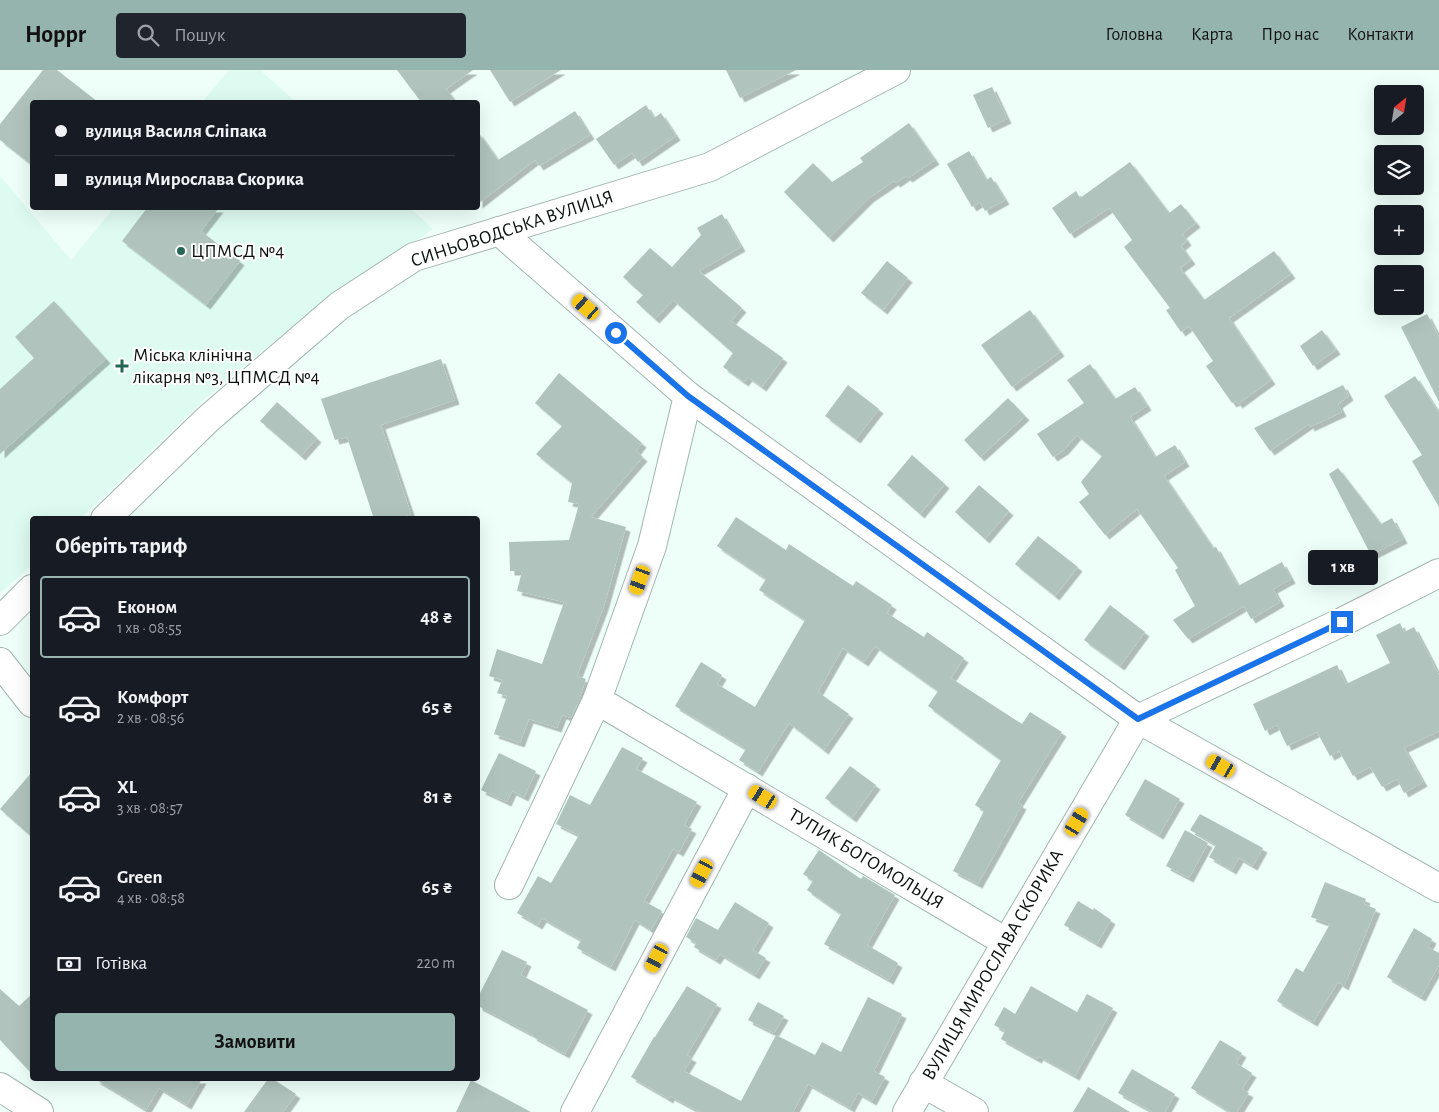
<!DOCTYPE html>
<html lang="uk">
<meta charset="utf-8">
<style>
:root{--surface:#171b24;--page:#20242c;--text:#f1f3f6;--muted:#9ea1a6;--line:#363941;--accent:#95b4ae}
body{margin:0;font-family:"Alegreya Sans",sans-serif;background:var(--page);color:var(--text);height:100vh;display:flex;flex-direction:column;font-size:19px;white-space:nowrap}
*{box-sizing:border-box;margin:0}
p{font-size:16px;color:var(--muted)}
.icon{flex:none;width:28px;height:28px;fill:none;stroke:currentColor;stroke-width:2;stroke-linecap:round;stroke-linejoin:round}
.map{position:relative;flex:1;overflow:hidden}
.details{position:absolute;left:30px;top:446px;width:450px;height:565px;display:flex;flex-direction:column;background:var(--surface);border-radius:5px;box-shadow:0 5px 20px #0002}
.details>*{flex:none}
.guide{position:absolute;left:30px;top:30px;width:450px;height:110px;border-radius:5px;box-shadow:0 5px 20px #0002;display:grid;align-content:center;height:110px;padding:0 25px;background:var(--surface)}
.needle{width:32px;rotate:30deg}
.controls{position:absolute;left:1374px;top:15px;display:grid;gap:10px}
.controls a{display:grid;place-items:center;width:50px;height:50px;border-radius:5px;background:var(--surface);box-shadow:0 5px 20px #0002;font-size:25px}
.end{position:absolute;width:22px;height:22px;margin:-11px;border:6px solid #1a73e8;background:#fff;box-shadow:0 0 0 2px #fff}
.from{border-radius:50%}
.bubble{position:absolute;height:35px;border-radius:5px;background:var(--surface);box-shadow:0 5px 20px #0002;font-size:16px;font-weight:700;line-height:35px;text-align:center}
.car{position:absolute;width:15px;height:30px;margin:-15px -8px;border-radius:6px;box-shadow:0 0 4px 1px #0007;background:linear-gradient(#f5c518 24%,#345 0 40%,#f5c518 0 76%,#345 0 86%,#f5c518 0)}
.guide b{display:flex;align-items:center;gap:18px;height:48px;font-size:19px}
.guide b+b{border-top:1px solid var(--line)}
.guide i{width:12px;height:12px;background:var(--text)}
ul{padding:0;list-style:none}
li{display:flex;align-items:center;gap:15px;height:82px;margin:0 10px 8px;padding:0 15px;border:2px solid transparent;border-radius:5px}
li div{flex:1}
li b{display:block;font-size:19px}
li em{font-style:normal;font-weight:700}
li.active{border-color:var(--accent)}
li>.icon{width:45px;height:45px;stroke-width:1.5}
h2{padding:0 25px;font-size:22px;line-height:60px}
.pay{display:flex;align-items:center;gap:12px;height:55px;padding:0 25px;font-size:19px}
.pay p{margin-inline-start:auto}
.cta{display:flex;gap:10px;margin-top:auto;padding:10px 25px}
.cta a{flex:1;height:58px;border-radius:5px;background:var(--accent);color:#111;font-size:20px;font-weight:700;line-height:58px;text-align:center}
header{display:flex;align-items:center;gap:30px;box-sizing:border-box;height:70px;padding:0 25px;background:var(--accent);color:#111}
header strong{font-size:24px}
nav{display:flex;gap:28px;margin-inline-start:auto;font-size:18px}
.search{width:350px;height:45px;background:var(--page);display:flex;align-items:center;gap:12px;box-sizing:border-box;padding:0 18px;border-radius:5px;color:var(--muted);font-size:19px}
.map>svg:first-child{display:block}
</style>
<header>
<strong>Hoppr</strong>
<div class="search"><svg class="icon" aria-label="search" viewBox="0 0 24 24"><circle cx="10" cy="10" r="6"/><path d="M15 15l6 6"/></svg>Пошук</div>
<nav><a>Головна</a><a>Карта</a><a>Про нас</a><a>Контакти</a></nav>
</header>
<div class="map">
<svg width="1439" height="1042" viewBox="0 0 1439 1042">
<defs>
<filter id="shadow"><feDropShadow dx="4.5" dy="4.5" stdDeviation="0" flood-color="#0004"/></filter>
</defs>
<rect width="100%" height="100%" fill="#eefff9"/>
<!-- built -->
<g fill="#defbf1">
<polygon points="229,0 260,0 296,32 202,32"/>
<polygon points="0,106 71,190 114,138 410,138 433,159 284,263 206,328 80,449 32,449 32,495 0,523"/>
</g>
<!-- building -->
<g fill="#b0c4bd" filter="url(#shadow)">
<polygon points="43,0 57,0 98,32 32,32 32,95 0,70 0,54"/>
<polygon points="397,0 473,0 446,19 456,32 421,32"/>
<polygon points="490,0 561,0 510,32"/>
<polygon points="726,0 796,0 740,28"/>
<polygon points="992,17 1007,49 988,58 973,25"/>
<polygon points="646,35 654,48 661,43 676,66 638,92 632,83 614,95 596,69"/>
<polygon points="575,41 590,65 539,96 535,90 478,134 478,62 498,90"/>
<polygon points="909,53 935,90 908,108 906,106 896,113 894,111 869,128 829,168 784,122 813,93 832,112 863,92 860,88"/>
<polygon points="969,81 986,110 991,107 1005,130 985,141 980,132 972,137 947,94"/>
<polygon points="1130,92 1169,143 1181,134 1196,153 1182,164 1187,171 1181,176 1191,190 1180,198 1204,230 1274,181 1291,204 1229,248 1271,310 1238,334 1236,331 1232,333 1206,296 1213,291 1189,256 1181,262 1166,240 1170,238 1124,177 1132,170 1109,138 1070,164 1052,138 1076,121 1080,128"/>
<polygon points="147,138 219,138 201,161 240,191 206,235 122,171"/>
<polygon points="722,144 741,177 699,201 742,238 731,251 783,288 762,317 748,307 744,312 723,297 733,283 673,230 655,249 636,232 643,225 623,207 650,178 672,197 701,165 697,158"/>
<polygon points="887,191 908,208 883,240 861,223"/>
<polygon points="54,231 106,289 0,384 0,319 34,288 15,267"/>
<polygon points="1030,240 1060,282 1012,317 981,275"/>
<polygon points="1427,244 1439,267 1439,332 1401,257"/>
<polygon points="1322,260 1336,280 1313,296 1300,276"/>
<polygon points="441,289 455,330 381,355 411,444 398,449 374,449 347,367 335,370 321,329"/>
<polygon points="1090,294 1115,329 1135,317 1147,336 1130,347 1155,387 1175,375 1185,392 1164,406 1213,478 1216,477 1238,516 1282,492 1291,509 1273,519 1280,532 1251,549 1244,536 1188,569 1173,550 1195,536 1175,500 1178,498 1137,439 1105,465 1079,432 1089,424 1081,412 1102,386 1077,365 1064,380 1053,387 1037,364 1084,333 1067,310"/>
<polygon points="559,303 642,373 636,381 643,387 591,447 626,457 604,536 577,606 586,609 578,633 571,648 562,645 557,658 529,649 520,673 494,664 507,626 497,623 502,610 489,606 497,579 542,594 564,532 517,521 522,501 510,501 509,472 569,470 579,434 568,432 572,413 536,384 562,356 535,333"/>
<polygon points="1415,306 1439,343 1439,437 1412,391 1422,385 1384,326"/>
<polygon points="848,315 879,339 856,369 825,346"/>
<polygon points="1343,315 1349,326 1338,334 1342,342 1310,357 1309,354 1270,381 1254,358"/>
<polygon points="1008,328 1025,346 980,387 964,370"/>
<polygon points="277,332 317,368 301,386 260,351"/>
<polygon points="912,385 945,414 920,444 887,415"/>
<polygon points="1338,398 1381,454 1392,448 1403,469 1371,485 1329,404"/>
<polygon points="979,415 1009,441 985,469 955,442"/>
<polygon points="736,447 786,480 789,474 853,516 856,511 892,535 887,543 924,567 927,562 964,588 951,608 1022,654 1030,642 1062,662 1018,733 1022,735 978,814 953,801 984,741 975,735 1001,690 928,636 938,621 875,576 864,592 843,578 818,622 849,644 824,680 789,653 758,702 739,690 746,679 675,636 701,592 722,605 717,614 755,637 805,550 759,520 766,509 717,476"/>
<polygon points="1038,466 1078,497 1055,526 1015,494"/>
<polygon points="1110,535 1145,562 1120,596 1084,570"/>
<polygon points="1400,553 1404,562 1414,557 1439,605 1439,661 1404,678 1423,712 1404,723 1397,709 1382,717 1370,697 1353,706 1339,681 1330,686 1317,662 1287,676 1277,655 1265,661 1253,634 1337,595 1346,614 1390,593 1376,565"/>
<polygon points="622,677 643,688 636,699 697,732 684,755 692,759 679,782 673,779 644,831 662,841 651,860 635,850 611,897 577,878 581,870 542,848 538,855 517,843 538,806 551,813 579,765 556,754 570,725 590,735"/>
<polygon points="499,683 536,701 524,727 512,721 507,732 481,720"/>
<polygon points="850,696 876,715 852,748 825,728"/>
<polygon points="32,702 32,767 0,739"/>
<polygon points="1145,709 1180,729 1159,765 1125,745"/>
<polygon points="1200,744 1263,778 1253,796 1239,788 1232,800 1209,787 1216,775 1190,760"/>
<polygon points="1185,760 1208,773 1189,808 1166,796"/>
<polygon points="819,780 861,809 863,806 895,825 867,875 898,893 889,910 824,874 841,844 807,820 813,811 803,804"/>
<polygon points="1325,812 1366,829 1364,834 1376,839 1344,916 1338,912 1313,952 1277,931 1296,898 1303,902 1330,854 1311,847"/>
<polygon points="1078,831 1093,840 1094,838 1111,850 1097,874 1064,855"/>
<polygon points="735,832 769,853 753,880 766,888 755,905 720,884 716,890 694,877 696,873 686,867 696,848 718,860"/>
<polygon points="1414,858 1432,869 1428,877 1439,883 1439,895 1421,927 1387,907"/>
<polygon points="502,880 527,892 521,905 588,940 565,984 532,966 533,965 478,936 478,927"/>
<polygon points="687,916 717,934 687,985 692,988 684,1001 741,1031 776,965 815,985 822,972 841,982 868,927 902,944 874,1001 885,1007 872,1031 858,1023 850,1038 808,1014 793,1042 700,1042 670,1026 669,1029 631,1007 654,967 655,967"/>
<polygon points="1031,916 1077,942 1087,924 1113,938 1075,1006 1039,986 1037,989 1001,969 1005,961 994,955 1004,937 1015,944"/>
<polygon points="0,919 19,936 32,924 32,1004 0,970"/>
<polygon points="758,932 784,946 774,963 748,950"/>
<polygon points="1220,970 1242,983 1236,993 1252,1003 1242,1019 1249,1023 1237,1042 1230,1042 1191,1018"/>
<polygon points="1132,999 1175,1024 1165,1042 1153,1042 1118,1023"/>
<polygon points="95,1009 202,1009 187,1035 159,1018 146,1040"/>
<polygon points="268,1009 273,1009 296,1024 283,1042 244,1042"/>
<polygon points="471,1010 531,1042 456,1042"/>
<polygon points="1088,1017 1130,1042 1073,1042"/>
</g>
<g fill="none" stroke-linecap="round" stroke-linejoin="round">
<defs>
<g id="minor">
<polyline points="499,161 688,326 1138,649 1439,818"/>
<polyline points="105,449 208,349 339,236 414,187 710,97 896,0"/>
<polyline points="0,551 32,519"/>
<polyline points="0,592 32,633"/>
<polyline points="597,630 1006,872"/>
<polyline points="509,815 597,630 652,476 688,326"/>
<polyline points="923,1013 974,1042"/>
<polyline points="0,1017 39,1042"/>
<polyline points="575,1042 747,718"/>
<polyline points="907,1042 1138,649 1342,552 1439,503"/>
</g>
</defs>
<!-- minor casing -->
<use href="#minor" stroke="#a1b5ae" stroke-width="30"/>
<!-- minor -->
<use href="#minor" stroke="#fff" stroke-width="28"/>
</g>
<g fill="none" stroke-linecap="round" stroke-linejoin="round">
<!-- route -->
<polyline stroke="#1a73e8" stroke-width="6" points="616,263 688,326 1138,649 1342,552"/>
</g>
<!-- markers -->
<g fill="#256655" stroke="#fff" stroke-width="2">
<circle cx="181" cy="181" r="5"/>
<path d="M119.5 288.5h5v5h5v5h-5v5h-5v-5h-5v-5h5z"/>
</g>
<g text-anchor="middle" dominant-baseline="central" stroke-width="4" stroke-linejoin="round" paint-order="stroke">
<!-- street labels -->
<g font-size="19" fill="#0b1210" stroke="#fff">
<text transform="translate(512 159) rotate(-18)">СИНЬОВОДСЬКА ВУЛИЦЯ</text>
<text transform="translate(866 789) rotate(31)">ТУПИК БОГОМОЛЬЦЯ</text>
<text transform="translate(993 895) rotate(-60)">ВУЛИЦЯ МИРОСЛАВА СКОРИКА</text>
</g>
<!-- poi labels -->
<g font-size="19" fill="#0b1210" stroke="#fff" text-anchor="start">
<text x="191" y="181">ЦПМСД №4</text>
<text x="133" y="285">Міська клінічна<tspan x="133" dy="22">лікарня №3, ЦПМСД №4</tspan></text>
</g>
</g>
</svg>
<div class="controls">
<a><svg class="needle" viewBox="-14 -14 28 28"><path d="M0-13l5 13h-10z" fill="#e53935"/><path d="M0 13l5-13h-10z" fill="#9ea1a6"/></svg></a>
<a><svg class="icon" aria-label="layers" viewBox="0 0 24 24"><path d="M12 4l9 5-9 5-9-5zM3 14l9 5 9-5"/></svg></a>
<a>+</a>
<a>−</a>
</div>
<i class="end from" style="left:616px;top:263px"></i>
<i class="end" style="left:1342px;top:552px"></i>
<div class="bubble" style="left:1308px;top:480px;width:70px">1 хв</div>
<i class="car" style="left:586px;top:237px;rotate:311deg"></i>
<i class="car" style="left:640px;top:510px;rotate:200deg"></i>
<i class="car" style="left:1221px;top:696px;rotate:300deg"></i>
<i class="car" style="left:763px;top:727px;rotate:301deg"></i>
<i class="car" style="left:1077px;top:752px;rotate:31deg"></i>
<i class="car" style="left:702px;top:803px;rotate:208deg"></i>
<i class="car" style="left:657px;top:888px;rotate:208deg"></i>
<div class="guide">
<b><i class="from"></i>вулиця Василя Сліпака</b>
<b><i></i>вулиця Мирослава Скорика</b>
</div>
<section class="details">
<h2>Оберіть тариф</h2>
<ul>
<li class="active"><svg class="icon" aria-label="car" viewBox="0 0 24 24"><path d="M5 17H2v-5l4-1 3-4h7l3 4 3 1v5h-3M9 17h6M6 11h13"/><circle cx="7" cy="17" r="2"/><circle cx="17" cy="17" r="2"/></svg><div><b>Економ</b><p>1 хв · 08:55</p></div><em>48 ₴</em></li>
<li><svg class="icon" aria-label="car" viewBox="0 0 24 24"><path d="M5 17H2v-5l4-1 3-4h7l3 4 3 1v5h-3M9 17h6M6 11h13"/><circle cx="7" cy="17" r="2"/><circle cx="17" cy="17" r="2"/></svg><div><b>Комфорт</b><p>2 хв · 08:56</p></div><em>65 ₴</em></li>
<li><svg class="icon" aria-label="car" viewBox="0 0 24 24"><path d="M5 17H2v-5l4-1 3-4h7l3 4 3 1v5h-3M9 17h6M6 11h13"/><circle cx="7" cy="17" r="2"/><circle cx="17" cy="17" r="2"/></svg><div><b>XL</b><p>3 хв · 08:57</p></div><em>81 ₴</em></li>
<li><svg class="icon" aria-label="car" viewBox="0 0 24 24"><path d="M5 17H2v-5l4-1 3-4h7l3 4 3 1v5h-3M9 17h6M6 11h13"/><circle cx="7" cy="17" r="2"/><circle cx="17" cy="17" r="2"/></svg><div><b>Green</b><p>4 хв · 08:58</p></div><em>65 ₴</em></li>
</ul>
<div class="pay"><svg class="icon" aria-label="cash" viewBox="0 0 24 24"><path d="M3 7h18v10H3z"/><circle cx="12" cy="12" r="2"/></svg>Готівка<p>220 m</p></div>
<div class="cta"><a>Замовити</a></div>
</section>
</div>
